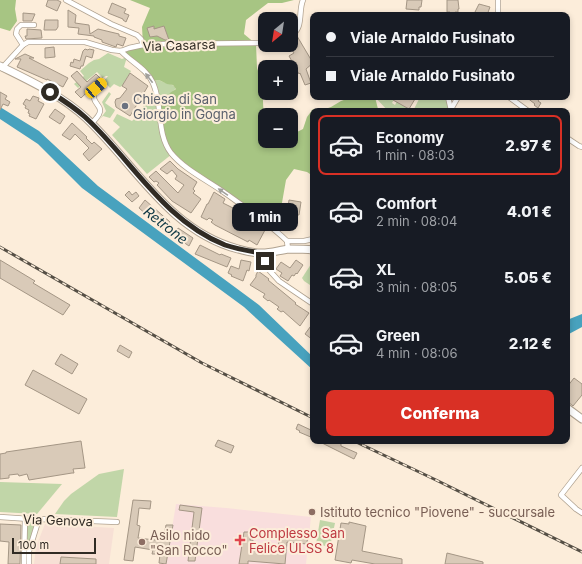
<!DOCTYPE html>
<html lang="it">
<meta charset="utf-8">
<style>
:root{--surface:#171b24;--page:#20242c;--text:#f1f3f6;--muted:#9ea1a6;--line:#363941;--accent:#d93025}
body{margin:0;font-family:Inter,sans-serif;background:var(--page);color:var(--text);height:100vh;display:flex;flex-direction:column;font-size:15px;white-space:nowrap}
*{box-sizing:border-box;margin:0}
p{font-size:13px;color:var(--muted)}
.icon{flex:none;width:22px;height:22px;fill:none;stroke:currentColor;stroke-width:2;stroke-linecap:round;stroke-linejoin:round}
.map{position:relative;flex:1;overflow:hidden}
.details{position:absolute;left:310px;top:108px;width:260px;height:336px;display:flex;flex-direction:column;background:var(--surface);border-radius:8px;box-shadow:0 2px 6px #0003}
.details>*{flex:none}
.banner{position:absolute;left:310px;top:12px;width:260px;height:88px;border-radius:8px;box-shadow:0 2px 6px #0003;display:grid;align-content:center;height:88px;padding:0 16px;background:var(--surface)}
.needle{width:26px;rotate:210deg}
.tools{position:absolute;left:258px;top:12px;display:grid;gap:8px}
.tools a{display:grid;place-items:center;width:40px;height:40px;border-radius:8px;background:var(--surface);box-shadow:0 2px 6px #0003;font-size:20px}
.scale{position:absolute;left:12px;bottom:10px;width:84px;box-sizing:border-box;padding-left:4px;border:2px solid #302b24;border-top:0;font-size:11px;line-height:14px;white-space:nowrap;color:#302b24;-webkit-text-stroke:3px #fcedda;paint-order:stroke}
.end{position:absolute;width:18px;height:18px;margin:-9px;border:5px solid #302b24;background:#fff;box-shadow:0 0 0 2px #fff}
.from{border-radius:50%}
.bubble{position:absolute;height:28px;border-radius:8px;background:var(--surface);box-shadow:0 2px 6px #0003;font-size:13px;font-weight:800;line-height:28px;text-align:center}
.car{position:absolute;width:12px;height:24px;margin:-12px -6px;border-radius:5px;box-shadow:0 0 3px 1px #0007;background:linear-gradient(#f5c518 24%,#345 0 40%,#f5c518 0 76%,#345 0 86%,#f5c518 0)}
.banner b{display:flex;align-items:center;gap:14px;height:38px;font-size:15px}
.banner b+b{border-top:1px solid var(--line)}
.banner i{width:10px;height:10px;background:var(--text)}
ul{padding:7px 0 0;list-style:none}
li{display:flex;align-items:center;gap:12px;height:60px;margin:0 8px 6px;padding:0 8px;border:2px solid transparent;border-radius:8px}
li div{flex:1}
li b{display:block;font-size:15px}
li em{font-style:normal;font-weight:800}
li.current{border-color:var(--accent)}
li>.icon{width:36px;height:36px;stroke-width:1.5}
.cta{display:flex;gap:8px;margin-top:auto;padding:8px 16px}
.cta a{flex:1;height:46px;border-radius:8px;background:var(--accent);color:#fff;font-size:16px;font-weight:800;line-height:46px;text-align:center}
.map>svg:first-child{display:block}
</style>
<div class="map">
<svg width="582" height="564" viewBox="0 0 582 564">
<rect width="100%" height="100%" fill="#fcedda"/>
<!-- commercial -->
<polygon fill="#f7e0d5" points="45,524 114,528 109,564 34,564 36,547"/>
<!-- medical -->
<polygon fill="#f9dedd" points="176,504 226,508 311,517 306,564 166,564"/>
<!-- green -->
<g fill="#c1d6a8">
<polygon points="108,53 122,59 127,57 124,67 131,71 122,86 120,87 114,84 110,88 104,81 108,76 106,76 102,78 102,77 97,72 78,88 74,84 84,76 80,71 89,63 94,60 99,59"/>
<path d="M159 80C165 84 173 83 176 88L164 102 172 154 147 174 112 135 120 127 113 121 117 114 132 121 138 115 152 92H155L153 81Z"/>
<polygon points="109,92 111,94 105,103 115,110 114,112 110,118 103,116 100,119 106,111 102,102"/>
<polygon points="375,97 395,97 392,103 395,105 397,101 407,108 405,111 388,111"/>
<polygon points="416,97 446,97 449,111 413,111 419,99"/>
<polygon points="313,261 313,287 304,281 302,278"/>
<polygon points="124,469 117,517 55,514 64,501 71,494 99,474"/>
<polygon points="0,482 62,484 37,514 0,512"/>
<polygon points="320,520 335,523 330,547 316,544"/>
<polygon points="29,523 32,523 34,525 28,548 27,548 27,526"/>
</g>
<!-- forest -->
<g fill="#a7c583">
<polygon points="0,0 16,0 15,9 17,21 10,31 0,28"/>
<path d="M130 0H294L282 3H268L246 20 244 34 256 44 257 68 262 82 265 141H291V135L303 129 307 117 313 109 322 110 331 107 341 101 352 97H375L378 109 376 111H313V176L307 172 294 169 286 180 277 231 195 174 167 147 158 104C170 99 164 100 170 93 172 91 175 90 176 89L173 85 167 84 159 80 153 81 121 51 143 45 142 27 150 8Z"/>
</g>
<!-- water -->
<g fill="#48a2be">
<polygon points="0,107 39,131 98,186 259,305 313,357 313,370 244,307 82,188 38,144 0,119"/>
<polygon points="582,314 582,327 567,335 567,320"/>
</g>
<!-- building -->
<g fill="#d9cab8" stroke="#a49685">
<polygon points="48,0 57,0 61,2 57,11 46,6"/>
<polygon points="407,0 422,0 421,7 419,7 419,10 406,9"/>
<polygon points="447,0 458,0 459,9 458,9 458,12 455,12 455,15 450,15 450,12 447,12"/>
<polygon points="112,3 126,9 124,13 129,15 126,22 123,20 123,19 108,13"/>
<polygon points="479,4 490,7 487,15 477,15 478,13 475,12"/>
<polygon points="68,10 76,15 75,23 89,25 90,34 98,29 119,34 119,36 126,38 123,46 117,44 116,47 102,42 102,40 94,37 94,36 78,34 79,28 68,27"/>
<polygon points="23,13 35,14 32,21 23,21"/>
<polygon points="45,20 58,20 58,27 56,30 44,30"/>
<polygon points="154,26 154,29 164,26 169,40 165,40 157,36 150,37 147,28"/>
<polygon points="27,29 41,30 42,38 26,39 25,36 27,36"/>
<polygon points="297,36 313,63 306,69 311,83 305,85 300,73 299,74 289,56 294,53 289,45 291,45 291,39"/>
<polygon points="54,47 55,57 45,58 45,48"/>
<polygon points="85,49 88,50 89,49 94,50 92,58 86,56 83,66 81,66 80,69 70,66 71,62 73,63 74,59 80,61 83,51"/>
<polygon points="25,54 34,58 29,58 68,78 63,87 47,79 47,80 17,67 21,59 15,59"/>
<polygon points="77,71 87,82 96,74 101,79 81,98 75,92 81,87 71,76"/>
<polygon points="130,73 148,86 130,116 116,107 115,102 116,99 120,98 127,89 122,86"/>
<polygon points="0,92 7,96 5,99 10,102 8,106 3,104 0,110"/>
<polygon points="33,96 39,98 38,101 44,104 36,119 29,116 30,114 28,113 29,110 25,108 26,106 23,104 26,99 30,101"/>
<polygon points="395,97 411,97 415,99 409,109 393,100"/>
<polygon points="526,97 541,97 538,101 541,103 538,108 534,105 535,104"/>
<polygon points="55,109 65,116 60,124 49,117"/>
<polygon points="72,123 87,137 86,138 92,144 94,142 102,149 89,161 83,154 89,148 75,134 70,140 62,135"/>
<polygon points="170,161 178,169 197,182 193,189 195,191 193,193 201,199 191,213 172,201 157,185 159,183 156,181 154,182 149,177 156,171 178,193 184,185 175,179 177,176 172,170 167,174 160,169"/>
<polygon points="129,191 132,195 136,192 139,196 132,202 125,195"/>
<polygon points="214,192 225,199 223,203 247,215 246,218 257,224 256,225 265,230 257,245 249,240 248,242 215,225 211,222 213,220 209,218 207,220 201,217 207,204 208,204"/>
<polygon points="145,200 170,222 164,230 139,208"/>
<polygon points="289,200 301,202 299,215 287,214"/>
<polygon points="178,228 193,238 189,246 173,235"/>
<polygon points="200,245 220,255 221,254 231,258 227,267 195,254"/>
<polygon points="0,260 35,281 33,283 70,305 63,315 0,278"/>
<polygon points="241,260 251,262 249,271 247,270 243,281 231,276 232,275 228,273 231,266 239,269"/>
<polygon points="296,260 303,265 297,274 296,273 294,276 292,275 288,281 280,276 282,273 276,269 281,262 290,268"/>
<polygon points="258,271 269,279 268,280 296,303 295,304 309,313 300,326 283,311 281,312 277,309 279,307 269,300 268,301 263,297 265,294 250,285 256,277 256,275"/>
<polygon points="313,323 313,340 305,334"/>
<polygon points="120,345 132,352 129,358 117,351"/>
<polygon points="61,354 78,364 72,374 55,364"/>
<polygon points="33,370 87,399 79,414 25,385"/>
<polygon points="574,378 582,384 582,395 573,406 567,401 567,387"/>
<polygon points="298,424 313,431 313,438 299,432 300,431 296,429"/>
<polygon points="218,440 234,446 231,453 215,446"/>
<polygon points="81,441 85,468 73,469 74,473 72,473 29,480 27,474 19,476 18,474 9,475 9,478 0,479 0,454 6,453 6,452"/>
<polygon points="318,441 335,441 341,444 341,446 357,453 354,459"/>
<polygon points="133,500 151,501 150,509 139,508 137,525 140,526 138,538 163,541 166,525 173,525 166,564 159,563 160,554 152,554 153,550 135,547 133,561 124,560"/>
<polygon points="180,505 202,508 195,561 188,561 194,512 179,510"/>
<polygon points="349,522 366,526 362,551 402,559 402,564 375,564 352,560 351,563 335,560 341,523 349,524"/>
<polygon points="0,524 21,525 20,564 8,564 9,542 0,541"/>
<polygon points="301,531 308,531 307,544 287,542 285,564 248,561 248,564 239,564 244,532 251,532 250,540 253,540 251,550 277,553 280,536 301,538"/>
<polygon points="447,553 483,562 483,564 445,564"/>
<polygon points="61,557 96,559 96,564 60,564"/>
</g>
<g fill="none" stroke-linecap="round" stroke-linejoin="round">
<defs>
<g id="street">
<polyline points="66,0 111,24 137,35 141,39 143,45"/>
<polyline points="498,15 498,0"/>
<path d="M291 35C304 29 298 11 303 0"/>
<polyline points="23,45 16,34 17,29 21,25 34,25"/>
<path d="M121 51C131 62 147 69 153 83 163 105 156 133 171 153 185 170 207 180 225 193 231 197 236 201 242 205 257 217 273 227 287 241"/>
<polyline points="2,68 23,45 28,42 85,42 112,50 121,51 129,48 143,45 165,44 265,43"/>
<polyline points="448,97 451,110"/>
<polyline points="509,97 528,111"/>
<polyline points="450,111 458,97"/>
<path d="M92 123C95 120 101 114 100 110 100 107 98 106 97 104 90 95 95 89 103 83"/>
<polyline points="567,138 579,146 582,147"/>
<polyline points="288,249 287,241 304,241 313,239"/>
<polyline points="261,253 269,270 279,281 313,304"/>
<polyline points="582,468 561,495 576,509 582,513"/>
<polyline points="0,517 30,519 36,522 42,519 117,522"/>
<polyline points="24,564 25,518"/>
<polyline points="29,564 29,551 37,525 36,522"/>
</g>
<g id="secondary">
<path d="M0 66C30 81 61 95 86 118 134 163 169 231 238 249 245 251 254 253 262 253 271 253 280 250 289 249 297 249 305 249 313 250"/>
<polyline points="567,408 582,419"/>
</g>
</defs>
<!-- street casing -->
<use href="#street" stroke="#b0a290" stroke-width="6"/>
<!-- secondary casing -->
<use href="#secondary" stroke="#b0a290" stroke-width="9"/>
<!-- street -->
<use href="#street" stroke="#fff" stroke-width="4.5"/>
<!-- secondary -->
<use href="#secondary" stroke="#fff" stroke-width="7"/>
<defs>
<g id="rail">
<polyline points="0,247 202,363 313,418"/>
<polyline points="354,441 436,480 582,552"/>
</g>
</defs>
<!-- rail casing -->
<use href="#rail" stroke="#554f45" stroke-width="3"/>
<!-- rail -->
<use href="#rail" stroke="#fcedda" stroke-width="1.5" stroke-dasharray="4.5" stroke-linecap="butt"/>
</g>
<!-- one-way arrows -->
<defs><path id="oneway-solid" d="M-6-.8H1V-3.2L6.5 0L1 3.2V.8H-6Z"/></defs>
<g fill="#a2a09c">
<use href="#oneway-solid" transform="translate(149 78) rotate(-127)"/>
<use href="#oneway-solid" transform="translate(223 192) rotate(-146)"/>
</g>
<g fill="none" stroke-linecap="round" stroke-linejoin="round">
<!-- route -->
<path stroke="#302b24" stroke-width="5" d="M50 92C63 100 74 107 85 117 132 160 163 220 225 245 237 249 249 251 261 253L265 261"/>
</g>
<!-- markers -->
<circle fill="#6b7280" stroke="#fcedda" stroke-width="1.5" cx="125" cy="106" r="4"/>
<g fill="#8d6e63" stroke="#fcedda" stroke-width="1.5">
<circle cx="312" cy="512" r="4"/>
<circle cx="142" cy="542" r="4"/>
</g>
<path fill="#e0444e" stroke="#fcedda" stroke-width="1.5" d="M238 534h4v4h4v4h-4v4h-4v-4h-4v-4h4z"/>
<g text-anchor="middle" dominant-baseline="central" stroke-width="4" stroke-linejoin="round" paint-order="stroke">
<!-- street labels -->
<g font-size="13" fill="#302b24" stroke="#fcedda">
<text transform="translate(179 45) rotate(-2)">Via Casarsa</text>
<text transform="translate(58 520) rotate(2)">Via Genova</text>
</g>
<!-- worship labels -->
<g font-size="13" fill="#5b616d" stroke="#fcedda" text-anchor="start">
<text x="133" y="99">Chiesa di San<tspan x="133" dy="15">Giorgio in Gogna</tspan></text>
</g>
<!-- education labels -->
<g font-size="13" fill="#785e54" stroke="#fcedda" text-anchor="start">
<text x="320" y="512">Istituto tecnico "Piovene" - succursale</text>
<text x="150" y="535">Asilo nido<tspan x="150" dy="15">"San Rocco"</tspan></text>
</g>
<!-- health labels -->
<g font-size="13" fill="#be3a42" stroke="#fcedda" text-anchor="start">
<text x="249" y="533">Complesso San<tspan x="249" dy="15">Felice ULSS 8</tspan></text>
</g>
<!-- water labels -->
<g font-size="14" font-style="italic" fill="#0e3844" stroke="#fcedda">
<text transform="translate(166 225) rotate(38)">Retrone</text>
</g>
</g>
</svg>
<div class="tools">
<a><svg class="needle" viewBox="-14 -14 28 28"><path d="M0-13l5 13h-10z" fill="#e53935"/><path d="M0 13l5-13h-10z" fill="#9ea1a6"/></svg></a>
<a>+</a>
<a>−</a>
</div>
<div class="scale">100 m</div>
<i class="end from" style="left:50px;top:92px"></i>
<i class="end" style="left:265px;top:261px"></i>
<div class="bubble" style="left:232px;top:203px;width:66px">1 min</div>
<i class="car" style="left:96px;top:88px;rotate:50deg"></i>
<div class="banner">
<b><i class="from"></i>Viale Arnaldo Fusinato</b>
<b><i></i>Viale Arnaldo Fusinato</b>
</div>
<section class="details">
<ul>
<li class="current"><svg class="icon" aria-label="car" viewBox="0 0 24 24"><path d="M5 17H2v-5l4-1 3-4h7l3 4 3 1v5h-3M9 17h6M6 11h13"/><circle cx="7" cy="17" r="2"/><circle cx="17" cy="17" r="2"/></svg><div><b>Economy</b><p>1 min · 08:03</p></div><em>2.97 €</em></li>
<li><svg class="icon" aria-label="car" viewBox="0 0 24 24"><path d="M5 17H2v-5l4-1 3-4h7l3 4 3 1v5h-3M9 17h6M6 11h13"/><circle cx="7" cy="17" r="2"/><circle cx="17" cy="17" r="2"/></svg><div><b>Comfort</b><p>2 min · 08:04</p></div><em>4.01 €</em></li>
<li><svg class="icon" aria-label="car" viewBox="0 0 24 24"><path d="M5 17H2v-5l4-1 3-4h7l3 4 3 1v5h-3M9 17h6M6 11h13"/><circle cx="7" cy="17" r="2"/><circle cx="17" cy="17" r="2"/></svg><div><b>XL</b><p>3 min · 08:05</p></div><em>5.05 €</em></li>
<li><svg class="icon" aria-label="car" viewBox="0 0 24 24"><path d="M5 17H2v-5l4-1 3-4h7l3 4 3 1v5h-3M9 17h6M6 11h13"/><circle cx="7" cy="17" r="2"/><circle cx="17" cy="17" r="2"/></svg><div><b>Green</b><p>4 min · 08:06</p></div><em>2.12 €</em></li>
</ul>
<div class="cta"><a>Conferma</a></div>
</section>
</div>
